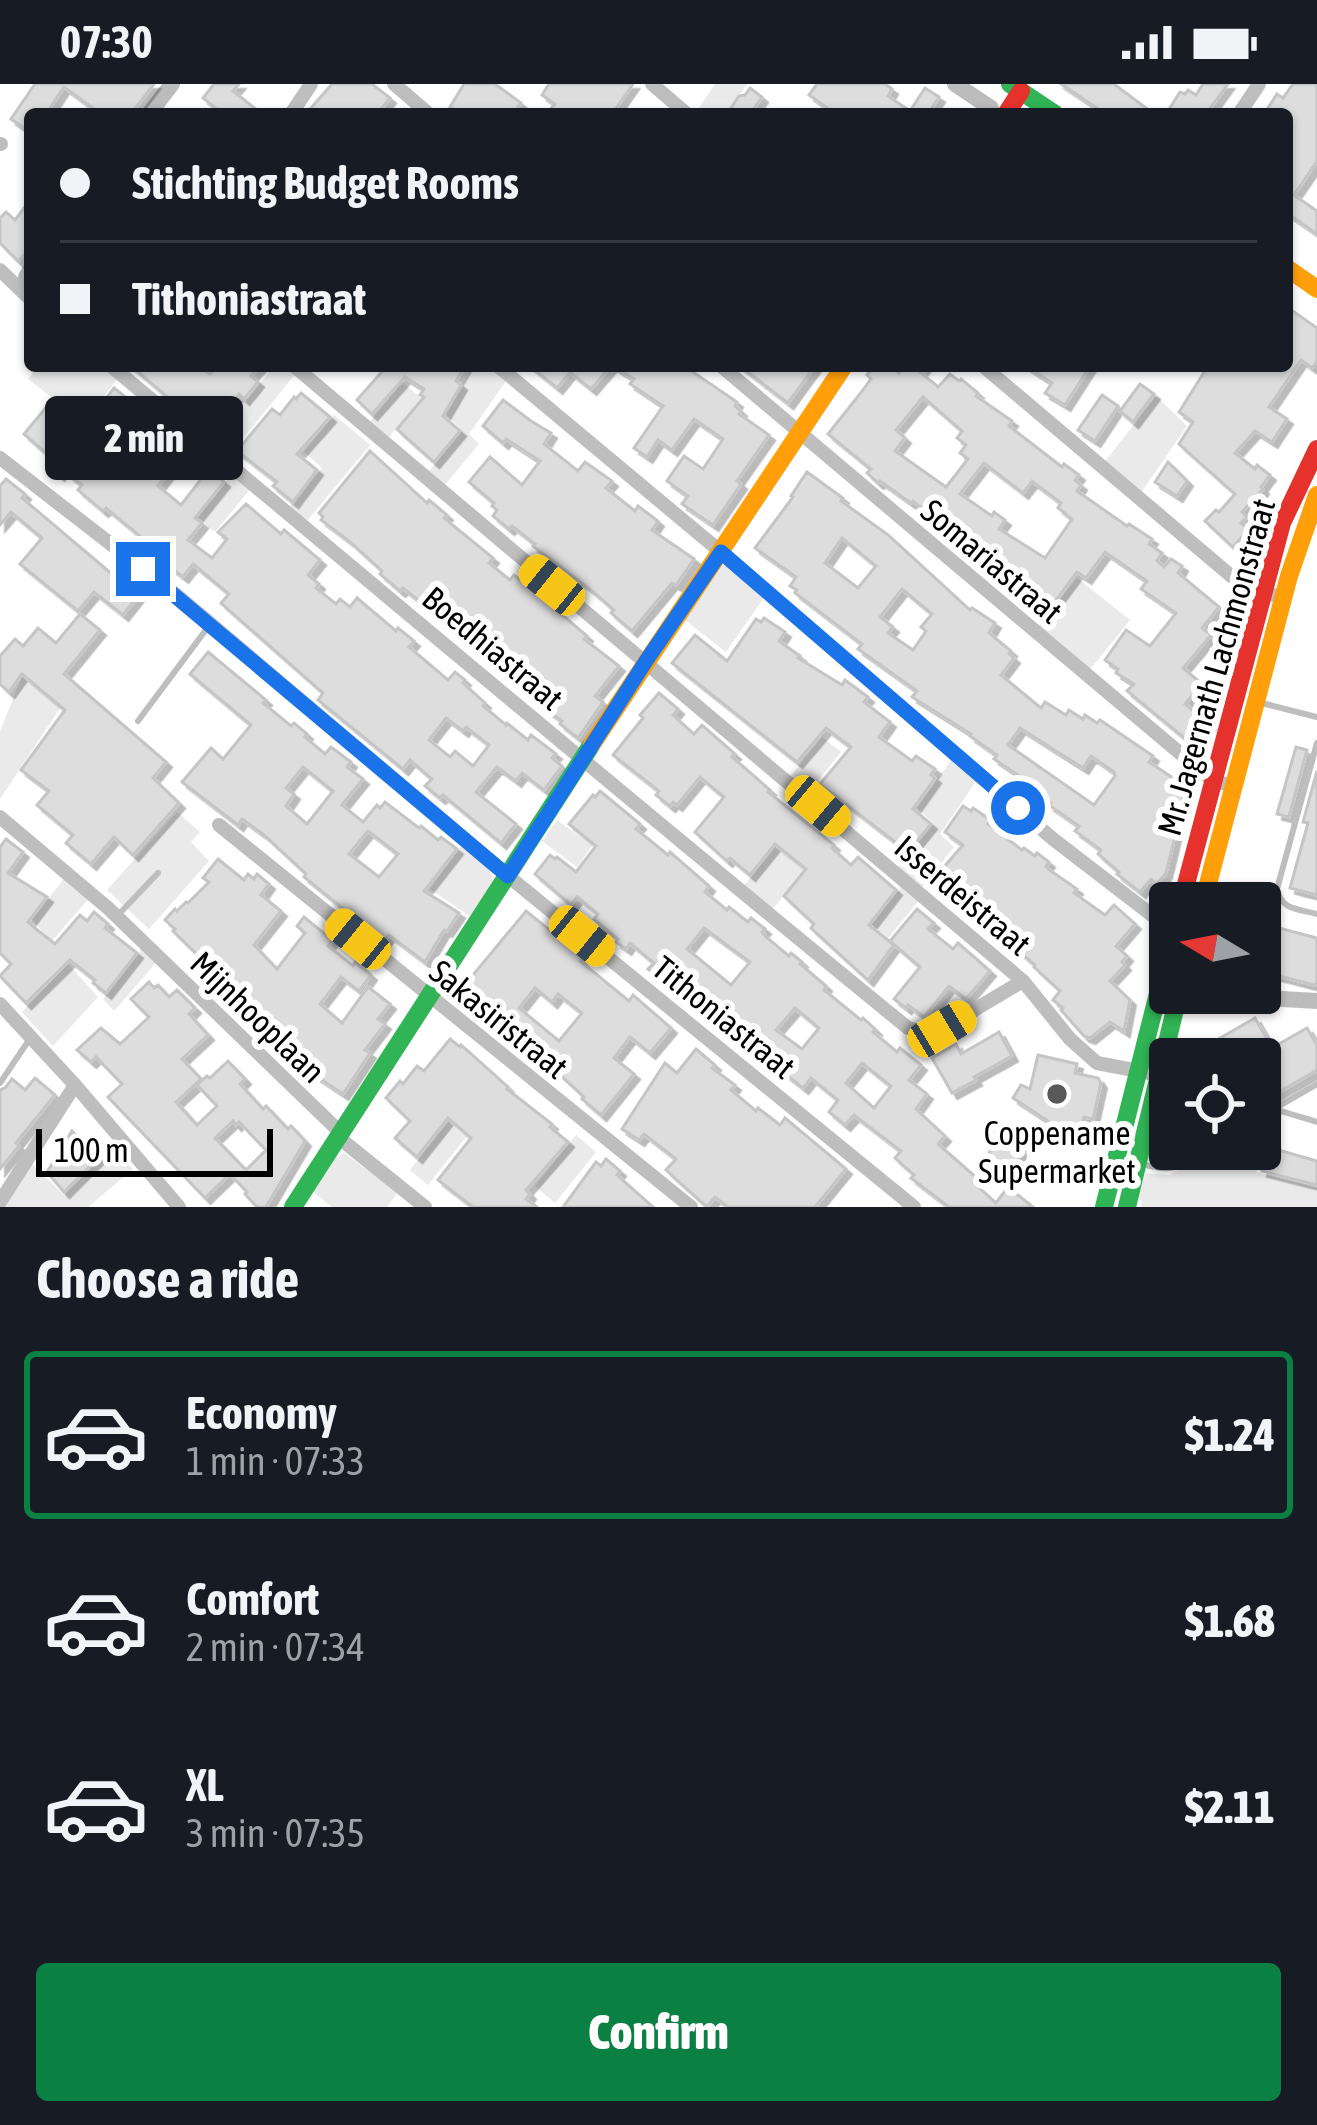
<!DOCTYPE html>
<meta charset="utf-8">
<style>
:root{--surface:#171b24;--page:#242831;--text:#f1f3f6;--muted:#9ea1a6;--line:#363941;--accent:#0b8043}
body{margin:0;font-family:"Asap Condensed",sans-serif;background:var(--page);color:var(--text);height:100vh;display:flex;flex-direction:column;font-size:45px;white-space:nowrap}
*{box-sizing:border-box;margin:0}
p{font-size:39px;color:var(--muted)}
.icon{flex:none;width:66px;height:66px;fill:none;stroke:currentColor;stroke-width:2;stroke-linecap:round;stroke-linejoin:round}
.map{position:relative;height:1123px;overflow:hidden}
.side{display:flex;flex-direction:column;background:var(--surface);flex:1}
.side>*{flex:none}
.guide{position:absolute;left:24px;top:24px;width:1269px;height:264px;border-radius:12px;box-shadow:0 3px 9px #0004;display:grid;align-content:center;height:264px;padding:0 36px;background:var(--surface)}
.needle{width:78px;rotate:280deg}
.fabs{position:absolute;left:1149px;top:798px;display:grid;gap:24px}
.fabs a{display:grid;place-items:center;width:132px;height:132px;border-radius:12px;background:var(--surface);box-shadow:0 3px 9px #0004;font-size:60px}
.scale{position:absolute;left:36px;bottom:30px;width:237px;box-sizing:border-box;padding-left:12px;border:6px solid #000;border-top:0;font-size:33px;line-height:42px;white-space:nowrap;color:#000;-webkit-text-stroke:9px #fff;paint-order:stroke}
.end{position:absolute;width:54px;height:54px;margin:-27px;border:15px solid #1a73e8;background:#fff;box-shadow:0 0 0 6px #fff}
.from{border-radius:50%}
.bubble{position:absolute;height:84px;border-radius:12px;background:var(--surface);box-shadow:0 3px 9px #0004;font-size:39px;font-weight:800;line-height:84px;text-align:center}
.car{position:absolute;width:36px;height:72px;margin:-36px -18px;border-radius:15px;box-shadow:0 0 9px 3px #0007;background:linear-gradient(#f5c518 24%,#345 0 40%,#f5c518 0 76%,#345 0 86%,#f5c518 0)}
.guide b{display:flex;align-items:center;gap:42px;height:114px;font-size:45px}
.guide b+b{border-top:3px solid var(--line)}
.guide i{width:30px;height:30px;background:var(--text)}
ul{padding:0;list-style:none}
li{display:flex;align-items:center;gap:36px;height:168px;margin:0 24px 18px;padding:0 12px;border:6px solid transparent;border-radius:12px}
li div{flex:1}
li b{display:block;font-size:45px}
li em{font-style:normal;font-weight:800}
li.active{border-color:var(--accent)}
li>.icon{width:108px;height:108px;stroke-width:1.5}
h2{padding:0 36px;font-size:54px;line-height:144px}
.primary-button{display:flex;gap:24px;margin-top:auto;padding:24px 36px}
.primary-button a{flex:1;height:138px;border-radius:12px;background:var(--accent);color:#fff;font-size:48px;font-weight:800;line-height:138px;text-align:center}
.status{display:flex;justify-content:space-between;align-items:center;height:84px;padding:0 60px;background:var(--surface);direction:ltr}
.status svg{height:33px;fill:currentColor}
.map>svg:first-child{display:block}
</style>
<div class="status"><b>07:30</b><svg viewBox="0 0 49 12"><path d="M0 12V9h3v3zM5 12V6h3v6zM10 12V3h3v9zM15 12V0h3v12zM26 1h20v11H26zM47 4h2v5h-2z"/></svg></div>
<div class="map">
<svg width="1317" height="1123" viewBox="0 0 1317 1123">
<defs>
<filter id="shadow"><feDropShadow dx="5.5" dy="5.5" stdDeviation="0" flood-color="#0004"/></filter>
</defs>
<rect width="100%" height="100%" fill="#fff"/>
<!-- green -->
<g fill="#eaeaea">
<polygon points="715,0 747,0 726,30 695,30"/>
<polygon points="38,282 103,282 118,294 84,338 28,295"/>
<polygon points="274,282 287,282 296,289 228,373 212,360"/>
<polygon points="474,282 488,282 506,297 469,350 479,360 445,401 429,387 462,346 445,330"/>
<polygon points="402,298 421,314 388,354 369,339"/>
<polygon points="1156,312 1187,342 1140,410 1104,379"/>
<polygon points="334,331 370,361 307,437 289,423 322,384 304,368"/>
<polygon points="232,390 250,405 215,448 197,433"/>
<polygon points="722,481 731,482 765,512 726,568 685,536"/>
<polygon points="1077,494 1130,536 1088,588 1036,546"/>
<polygon points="22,593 60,624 0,715 0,647"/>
<polygon points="822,653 841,668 809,708 790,693"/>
<polygon points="953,674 977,696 940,750 954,763 922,803 898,783 933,739 917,724"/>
<polygon points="177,728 200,748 191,758 209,777 149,845 107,806"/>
<polygon points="557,736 592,762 577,783 542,757"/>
<path d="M462 761C503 794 499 791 471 833L430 805Z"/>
<polygon points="775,763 804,787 772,826 743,803"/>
<polygon points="67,791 92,811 51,858 32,835"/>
<polygon points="904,800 921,814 888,854 871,840"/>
<polygon points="145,861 160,874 114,927 103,915"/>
<polygon points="68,880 98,913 53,962 22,928"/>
<polygon points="448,1038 466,1053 428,1101 410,1086"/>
<polygon points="1260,1046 1263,1054 1256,1088 1317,1104 1317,1123 1140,1123 1142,1117 1138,1115 1145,1089 1169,1091 1216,1065 1260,1065"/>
<polygon points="576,1051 596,1068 555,1119 535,1102"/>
<polygon points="113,1062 133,1085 88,1123 3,1123 32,1080 64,1111"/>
<polygon points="344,1069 398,1108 387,1123 332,1123 313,1108 335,1074"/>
</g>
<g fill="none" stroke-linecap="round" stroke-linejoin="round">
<!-- canal -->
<g stroke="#bcbcbc" stroke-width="16">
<polyline points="955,0 991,24"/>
<polyline points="149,30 172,0"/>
<polyline points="26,193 30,187"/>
<polyline points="1231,912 1317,917"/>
</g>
</g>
<!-- building -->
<g fill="#ddd" stroke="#c5c5c5" stroke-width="3" fill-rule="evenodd" filter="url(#shadow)">
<polygon points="35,0 154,0 131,30 101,30 64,3 46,30 30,30 30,48 11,35"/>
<polygon points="214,0 239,0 233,7 262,30 223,30 203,14"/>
<polygon points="332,0 372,0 390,14 377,30 317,30 310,25"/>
<polygon points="464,0 495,0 521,19 513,30 461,30 450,23"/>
<polygon points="549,0 633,0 612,30 546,30 555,20 542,11"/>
<polygon points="817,0 885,0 892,5 888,12 910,27 925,4 939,13 928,30 836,30 809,11"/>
<polygon points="1061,0 1114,0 1154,30 1106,30"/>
<polygon points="1203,0 1228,0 1206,30 1166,30 1180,8 1185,10 1188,6 1196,11"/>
<polygon points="1293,0 1317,0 1317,77 1294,111 1317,127 1317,150 1287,129 1287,30 1264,30 1277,10 1283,14"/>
<polygon points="750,4 762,13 750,30 727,30 739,12 745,11"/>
<polygon points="30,116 30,165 18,177 0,159 0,134 6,128 15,136"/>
<polygon points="1287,223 1317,244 1317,277 1312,284 1301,276 1269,323 1287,335 1272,358 1255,347 1235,369 1255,385 1257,381 1270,391 1261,403 1263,405 1242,428 1247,433 1241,439 1249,445 1233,463 1205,437 1216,426 1219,428 1235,410 1179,360 1193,338 1179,328 1208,282 1287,282"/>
<polygon points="131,282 199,282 210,290 217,282 260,282 251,292 258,298 244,315 239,310 216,344 198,331 192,334"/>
<polygon points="387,282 465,282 456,297 461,301 443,332 460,347 434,378 397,345 424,313 420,311 424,305 405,293 372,330 357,316"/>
<polygon points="530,282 611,282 591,305 570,288 557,304"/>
<polygon points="613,282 684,282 737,318 735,322 741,327 739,330 769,351 737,397 741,400 713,441 682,420 688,412 667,397 684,372 703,385 723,355 694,335 672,366 658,356 647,373 634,364 663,322 630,300 634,295"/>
<polygon points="740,282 815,282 788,319"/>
<path d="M874 282H891L899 289 905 282H925L920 288 938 303 950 290 959 297 961 295 978 309 976 312 1012 337 1009 342 1062 383 1064 380 1079 391 1075 396 1081 401 1077 407 1127 442 1129 440 1152 455 1149 460 1162 469 1157 477 1164 483 1171 475 1182 482 1178 489 1219 523 1202 544 1211 551 1183 584 1202 600 1185 620 1210 640 1193 661 1127 607 1134 600 1116 589 1118 585 1105 576 1126 546 1150 562 1176 529 1141 505 1147 497 1105 468 1086 494 1077 488 1051 523 1041 515 1044 510 1020 492 1012 504 1000 496 1002 492 998 489 1000 485 939 445 942 440 913 417 911 419 880 397 878 399 867 389 871 385 828 350 863 306 871 295 867 291ZM923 313 962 347 957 354 966 361 960 369 968 375 946 403 895 367 905 354 896 346ZM984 379 1023 409 1032 397 1061 419 1058 424 1072 435 1045 474 999 445 1005 436 994 428 992 432 960 410Z"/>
<polygon points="1026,282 1090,282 1065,321 1045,309 1052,299"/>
<polygon points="1140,300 1154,310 1133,338 1120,327"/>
<path d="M114 304 124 312 127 320 148 336 118 374 140 393 173 351 188 363 158 402 181 421 209 385 224 398 195 434 202 439 188 456 212 474 227 455 218 448 246 420 281 450 284 446 320 476 308 491 319 500 316 504 336 520 340 515 350 523 357 514 396 547 398 544 414 557 409 563 448 596 455 588 465 596 463 599 485 619 483 622 506 641 507 639 528 656 531 651 556 670 552 674 562 682 544 706 522 689 516 697 497 683 476 708 516 740 501 759 443 711 440 714 425 702 432 695 410 676 403 685 318 616 323 609 221 519 229 510 193 480 183 493 166 480 169 476 106 424 103 427 78 406 82 401 63 386 59 391 49 382 54 376 24 350 53 315 85 342ZM446 634 463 647 466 643 489 661 473 682 455 667 450 673 429 656Z"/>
<polygon points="301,309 330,333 297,370 317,386 293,418 273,402 277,398 237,367 272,325 280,331 294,313 296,315"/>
<polygon points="1102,311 1118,322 1095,357 1078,346"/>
<polygon points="503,316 531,337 551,349 544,360 578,387 585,378 612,397 606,404 635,427 638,422 658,437 652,446 694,475 676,501 672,499 632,547 611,529 614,526 591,506 533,462 535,460 512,442 509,445 493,432 497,426 492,422 494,419 469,398 490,373 522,401 540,377 506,355 503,359 483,342"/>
<polygon points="370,367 427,419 429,416 447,431 444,434 493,474 489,479 510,496 514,491 534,507 587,552 584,555 619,582 595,612 603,618 578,654 560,640 562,637 532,615 534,611 507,590 505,592 467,562 470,557 403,504 400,507 380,490 382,487 349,457 321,436 323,433 319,429"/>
<polygon points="1168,378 1187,397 1177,412 1155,398"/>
<path d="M807 388 843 414 841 417 888 451 970 526 972 524 995 539 989 549 1011 567 1009 570 1014 574 1001 591 1041 624 1045 618 1066 631 1069 626 1083 635 1085 631 1097 639 1100 636 1153 672 1149 678 1182 700 1180 709 1184 710 1172 765 1166 789 1157 800 1151 795 1140 808 1117 790 1119 788 1098 770 1101 766 1075 747 1079 742 1049 721 1051 719 1021 693 994 675 997 671 970 652 971 650 912 613 917 607 858 565 862 560 795 509 797 506 790 502 796 493 755 464 793 413 791 412ZM842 454 876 482 858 504 825 479ZM902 505 932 530 921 543 926 547 913 566 888 549 893 543 880 533ZM1020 644 1083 684 1091 672 1114 688 1115 692 1094 721 1008 661Z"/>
<polygon points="6,395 25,410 22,414 138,512 123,531 94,508 78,527 20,480 42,454 11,428 0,441 0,402"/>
<polygon points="80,530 100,546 64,590 166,678 153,694 179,719 133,771 114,753 91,780 66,759 73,751 37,721 49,707 21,686 65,626 22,590 9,608 0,600 0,572 15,555 23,562 38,544 56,559"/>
<polygon points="764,534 785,548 779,557 800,572 798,574 842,601 845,596 868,613 864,618 890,638 879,653 912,677 916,672 935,685 931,691 935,694 913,725 931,740 908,768 820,700 851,663 826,644 797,678 672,579 695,551 727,577 756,535 761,538"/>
<path d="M208 568 266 616 263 619 291 642 294 639 307 650 305 653 325 670 331 663 351 678 347 683 363 695 342 721 363 738 377 721 380 724 385 718 419 744 421 742 438 756 441 753 457 765 424 807 459 829 447 847 444 846 425 878 389 851 385 856 366 843 304 793 306 790 264 751 242 735 238 741 182 698 211 664 223 675 251 641 190 590ZM303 683 333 707 307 740 286 722 294 710 286 704ZM368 747 398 770 379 793 349 770Z"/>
<polygon points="659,609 678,625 673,631 694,650 702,641 735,670 732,673 770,706 768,708 834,761 832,764 851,781 858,773 896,806 869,841 894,861 868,896 811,844 814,840 784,812 806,785 775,760 750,791 730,774 727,777 695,748 724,713 700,693 677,721 673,718 670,722 656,711 659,707 613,671 643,634 640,631"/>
<polygon points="1296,663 1307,666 1289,733 1277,730"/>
<polygon points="1317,687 1317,811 1290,804 1308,739 1303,738"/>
<path d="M600 707 640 740 636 745 668 771 670 768 709 802 705 808 727 826 729 823 748 838 751 834 765 845 762 848 766 853 789 872 791 869 802 878 800 880 826 902 824 906 861 936 863 934 876 946 873 948 897 968 900 964 921 981 909 996 927 1010 916 1025 945 1052 938 1060 978 1095 974 1099 996 1119 1008 1103 1033 1123H949L911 1094 914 1091 895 1074 901 1067 854 1031 845 1041 829 1028 838 1016 811 994 803 1004 757 968 754 971 744 962 749 957 697 913 695 916 661 890 657 893 648 885 654 879 630 859 626 865 616 858 618 855 594 835 598 830 577 813 571 821 535 790 550 771 555 775 557 773 576 788 596 762 569 740 593 711 595 713ZM704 844 750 878 731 901 687 865ZM795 924 819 944 802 965 776 946ZM862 979 891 1002 874 1024 846 999Z"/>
<polygon points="963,722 971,727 973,724 991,736 988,740 1022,766 1024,764 1035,772 1037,769 1049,778 1046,782 1048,785 1077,805 1074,809 1105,831 1114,821 1135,840 1116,862 1127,872 1122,878 1125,881 1110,897 1130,916 1124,947 1110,938 1090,954 1084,952 1061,926 1063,924 1053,916 1060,907 1034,883 1035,881 1010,860 1008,862 972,829 974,827 940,798 942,796 937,791 963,761 945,748"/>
<polygon points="6,755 23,768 8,789 47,813 28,838 36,845 55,860 80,831 87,837 94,828 108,840 105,844 137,869 106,909 93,899 95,896 70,876 26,919 0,892 11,880 0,869 0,763"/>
<polygon points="218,775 244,796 248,790 254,795 257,790 269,800 261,811 281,827 254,861 277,885 305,849 297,842 304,833 332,856 328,862 353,882 355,878 371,891 359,907 341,893 320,920 342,939 368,903 390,920 378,935 385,940 365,966 370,969 343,1010 301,982 285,963 291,956 265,933 263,936 224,893 218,899 209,890 213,886 173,847 175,845 165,836 175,825 177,827 186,818 188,819 209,798 203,794"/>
<polygon points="917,825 934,839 928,845 953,865 958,859 990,887 966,915 949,902 924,933 908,921 906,924 894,915 920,883 890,857"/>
<path d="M526 827 569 862 582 874 580 877 629 917 633 911 671 944 650 969 630 953 614 974 634 990 601 1031 582 1015 584 1013 542 974 535 971 533 974 503 949 509 941 483 921 476 926 462 915 467 904 464 902ZM535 904 552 918 558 910 582 929 559 957 519 924Z"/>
<polygon points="1260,839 1317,854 1317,899 1314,901 1260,887"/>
<path d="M149 898 154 904 158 901 169 913 177 906 195 924 189 930 208 951 182 975 201 995 176 1018 197 1041 217 1022 197 1001 207 992 210 994 228 977 245 995 240 1000 263 1025 266 1022 288 1045 291 1042 305 1057 266 1123H257L245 1110 247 1108 230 1090 205 1114 108 1013 122 1000 96 973 91 978 77 966 101 944 120 960 149 933 131 915ZM233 1037 236 1041 239 1038 266 1066 246 1086 215 1054Z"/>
<polygon points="1255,934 1272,964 1307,944 1317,961 1317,986 1260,1019 1260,975 1226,975 1215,957"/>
<polygon points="999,948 1012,972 974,993 976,996 952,1009 932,974 956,960 961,970"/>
<polygon points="450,955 460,963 461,961 508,1003 507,1005 552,1040 550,1043 568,1058 526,1106 530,1110 526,1115 537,1123 473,1123 438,1096 471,1054 448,1034 417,1073 395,1054 410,1037 386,1014 400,997 403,1000 417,982 424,987"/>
<polygon points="696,965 715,981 712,984 735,1001 731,1006 756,1027 758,1024 780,1041 785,1034 846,1085 815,1123 728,1123 715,1113 707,1123 666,1086 676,1075 644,1050 639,1056 622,1045 665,979 677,989"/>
<polygon points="1038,971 1077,980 1075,989 1098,994 1101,999 1093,1035 1084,1033 1080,1049 1054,1041 1013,1014 1021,1001 1030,1005"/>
<polygon points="35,994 55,1011 16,1059 19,1062 0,1085 0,1006 5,1004 12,995 25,1006"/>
<polygon points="996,1037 1025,1043 1015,1091 986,1085"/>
<polygon points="72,1047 98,1074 64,1108 47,1088"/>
<polygon points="1268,1063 1317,1077 1317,1101 1262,1087"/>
<polygon points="606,1075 620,1087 617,1091 653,1123 563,1123 596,1078 601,1082"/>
</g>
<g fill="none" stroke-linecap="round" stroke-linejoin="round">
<!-- lane -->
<g stroke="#bebebe" stroke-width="6">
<polyline points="1262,619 1317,633"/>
<polyline points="138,637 208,543"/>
<path d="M1317 659 1277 805C1281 826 1298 825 1317 830"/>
<polyline points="119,830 158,789"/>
<polyline points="0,999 29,956"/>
<polyline points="1274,1025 1317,1038"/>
<polyline points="1260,1033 1317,1000"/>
<path d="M1142 1080C1175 1090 1179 1082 1207 1065"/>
</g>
<!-- street -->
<g stroke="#bebebe" stroke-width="14">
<polyline points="394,0 429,30"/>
<polyline points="652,0 687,30"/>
<polyline points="291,30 311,0"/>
<polyline points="1239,30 1259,0"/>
<polyline points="0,60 1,60"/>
<polyline points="0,186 30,215"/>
<path d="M111 282C376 502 640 726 908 944L926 949 942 945 1023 897"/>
<polyline points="294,282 1023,897 1070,955 1097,979 1160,991"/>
<polyline points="498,282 721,468 1053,755 1170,845"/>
<polyline points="721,282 1213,697 1235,702"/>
<polyline points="983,282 1243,502 1283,514"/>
<polyline points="0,374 179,513 508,792 914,1123"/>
<polyline points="0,733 108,824 341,1049"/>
<polyline points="219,741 691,1123"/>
<polyline points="0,920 75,1001 179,1123"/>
<polyline points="338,1053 425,1123"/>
<polyline points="0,1118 75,1001"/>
</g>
<!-- fast -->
<g stroke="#30b455" stroke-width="18">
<polyline points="1010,0 1055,30"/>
<polyline points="293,1123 592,660"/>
<polyline points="1104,1123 1170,862"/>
<polyline points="1127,1123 1179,909"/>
</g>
<!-- slow -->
<g stroke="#ff9f0a" stroke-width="18">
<polyline points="1287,184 1317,205"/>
<polyline points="592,660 844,282"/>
<polyline points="1203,819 1289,492 1317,411"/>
</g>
<!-- jam -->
<g stroke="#e5322d" stroke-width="18">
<polyline points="1006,30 1021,7"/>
<polyline points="1181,819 1282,439 1317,365"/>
</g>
</g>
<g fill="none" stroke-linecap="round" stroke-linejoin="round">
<!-- route -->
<polyline stroke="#1a73e8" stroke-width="15" points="143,485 508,792 646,577 721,468 1018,724"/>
</g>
<!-- markers -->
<circle fill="#595959" stroke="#fff" stroke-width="4.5" cx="1057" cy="1010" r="12"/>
<g text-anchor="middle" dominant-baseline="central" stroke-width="12" stroke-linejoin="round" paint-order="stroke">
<!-- street labels -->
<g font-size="33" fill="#000" stroke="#fff">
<text transform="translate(992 477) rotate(40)">Somariastraat</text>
<text transform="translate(493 564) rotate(40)">Boedhiastraat</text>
<text transform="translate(1216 583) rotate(-74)">Mr. Jagernath Lachmonstraat</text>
<text transform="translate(963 811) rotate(40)">Isserdeistraat</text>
<text transform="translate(258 933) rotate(44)">Mijnhooplaan</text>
<text transform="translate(724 933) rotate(39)">Tithoniastraat</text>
<text transform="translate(499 935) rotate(39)">Sakasiristraat</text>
</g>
<!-- poi labels -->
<g font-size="33" fill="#000" stroke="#fff">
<text x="1057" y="1049">Coppename<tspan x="1057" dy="38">Supermarket</tspan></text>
</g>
</g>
</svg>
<div class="fabs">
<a><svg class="needle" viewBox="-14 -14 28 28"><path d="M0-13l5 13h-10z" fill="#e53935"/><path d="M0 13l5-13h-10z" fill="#9ea1a6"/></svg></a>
<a><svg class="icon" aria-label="locate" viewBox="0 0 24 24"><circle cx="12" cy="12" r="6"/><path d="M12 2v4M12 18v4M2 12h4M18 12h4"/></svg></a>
</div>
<div class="scale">100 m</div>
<i class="end from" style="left:1018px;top:724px"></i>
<i class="end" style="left:143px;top:485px"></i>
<div class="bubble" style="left:45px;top:312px;width:198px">2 min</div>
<i class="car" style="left:552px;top:501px;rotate:309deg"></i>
<i class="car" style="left:818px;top:722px;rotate:130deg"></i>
<i class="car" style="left:582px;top:852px;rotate:129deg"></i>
<i class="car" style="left:358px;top:855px;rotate:309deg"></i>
<i class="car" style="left:942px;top:945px;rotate:59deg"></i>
<div class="guide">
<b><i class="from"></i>Stichting Budget Rooms</b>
<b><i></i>Tithoniastraat</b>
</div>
</div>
<section class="side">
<h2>Choose a ride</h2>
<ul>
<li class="active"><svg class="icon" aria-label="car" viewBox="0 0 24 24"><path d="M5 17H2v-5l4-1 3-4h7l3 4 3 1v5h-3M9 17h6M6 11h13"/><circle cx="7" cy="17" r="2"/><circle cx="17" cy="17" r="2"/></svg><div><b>Economy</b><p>1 min · 07:33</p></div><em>$1.24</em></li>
<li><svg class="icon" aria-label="car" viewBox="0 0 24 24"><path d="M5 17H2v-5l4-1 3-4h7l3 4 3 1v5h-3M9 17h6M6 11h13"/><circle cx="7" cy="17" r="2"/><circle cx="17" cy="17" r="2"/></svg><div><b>Comfort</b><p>2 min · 07:34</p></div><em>$1.68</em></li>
<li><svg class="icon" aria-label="car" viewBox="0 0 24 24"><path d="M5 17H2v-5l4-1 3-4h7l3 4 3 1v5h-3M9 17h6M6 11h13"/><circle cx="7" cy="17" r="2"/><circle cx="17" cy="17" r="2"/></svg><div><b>XL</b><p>3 min · 07:35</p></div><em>$2.11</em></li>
</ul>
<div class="primary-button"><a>Confirm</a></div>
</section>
